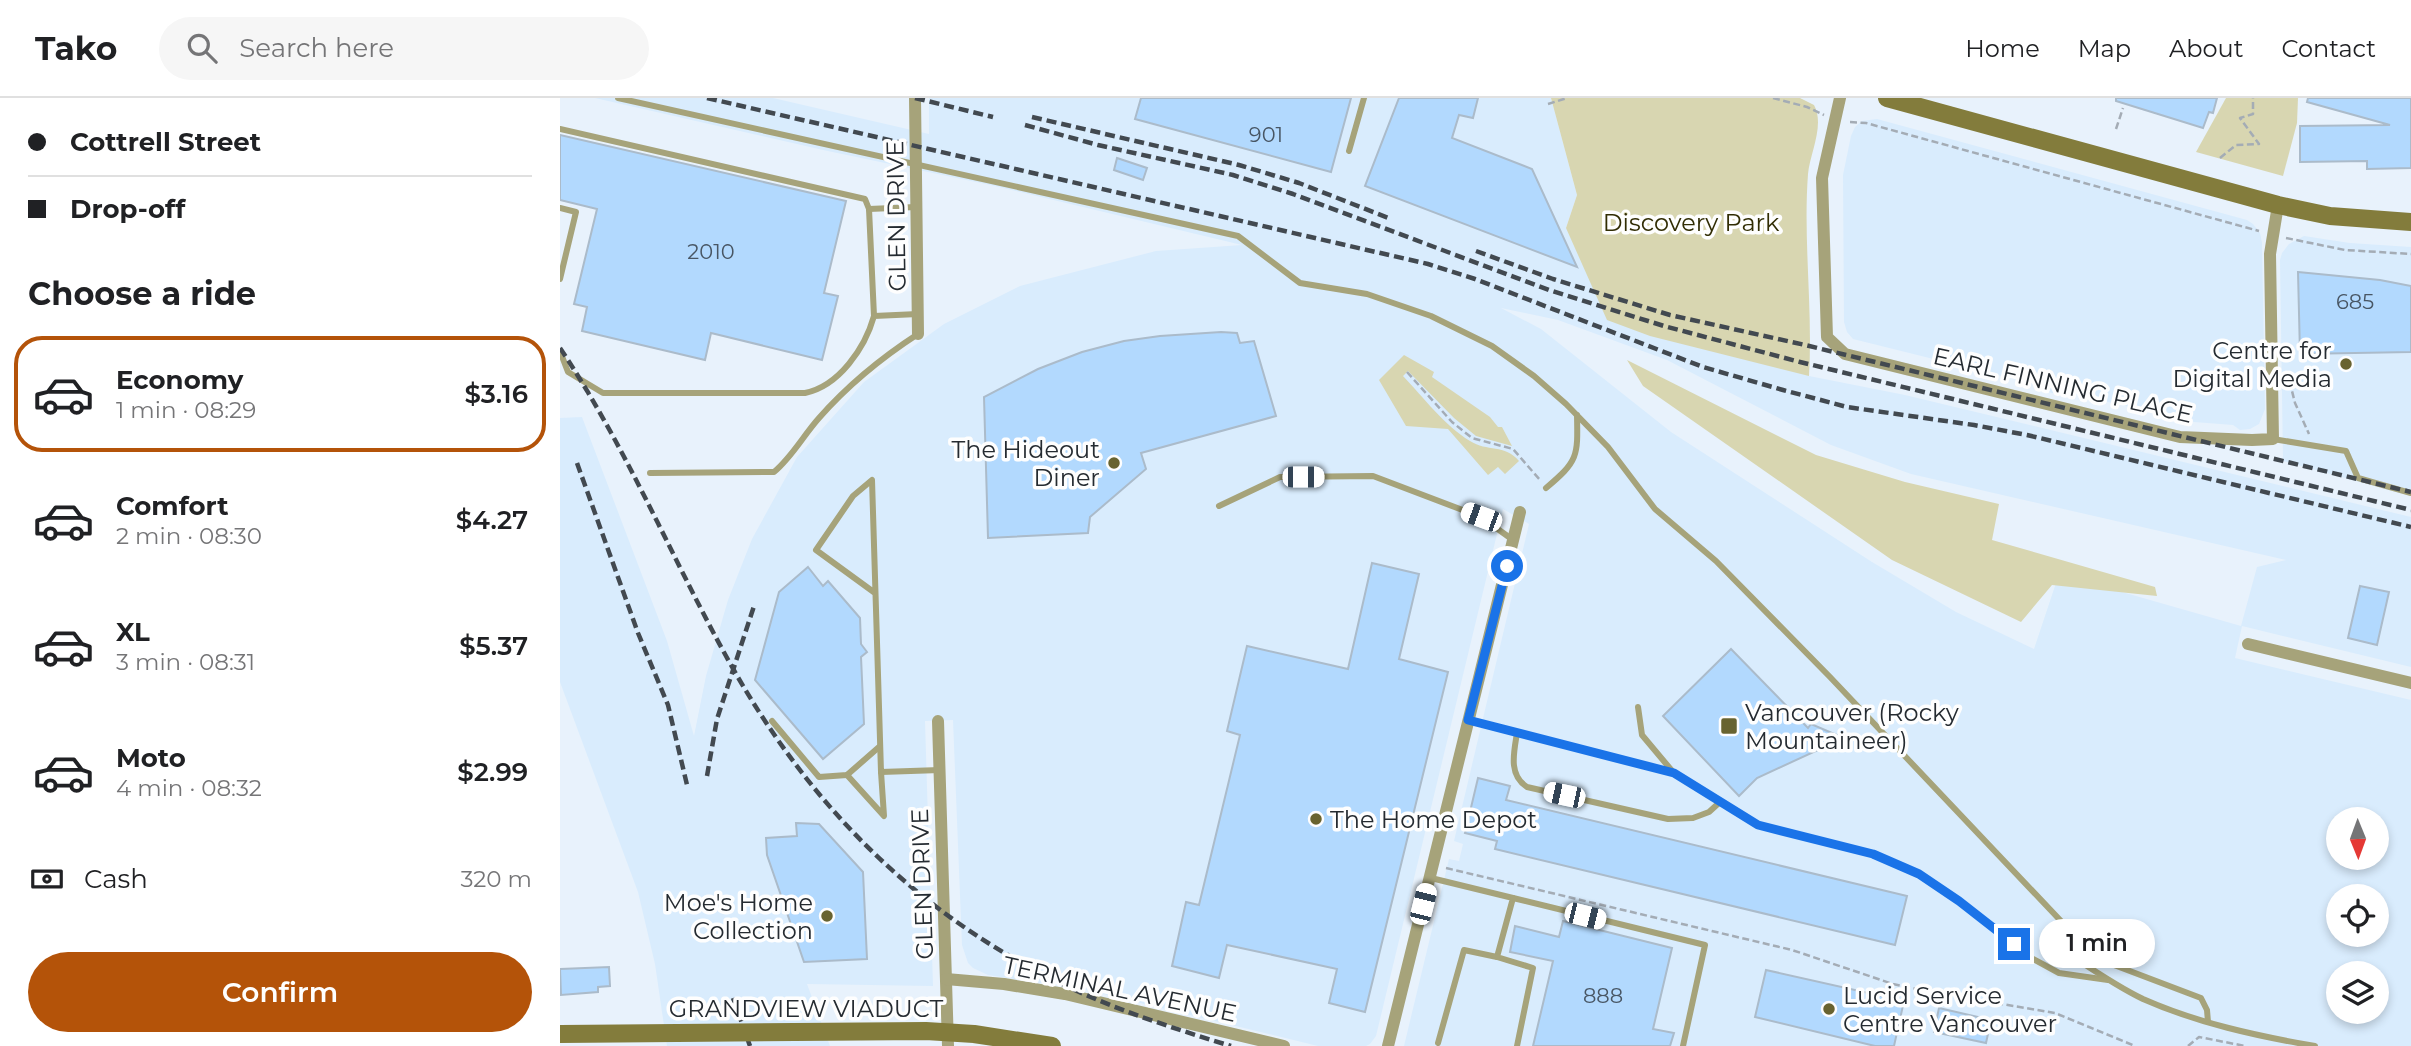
<!DOCTYPE html>
<meta charset="utf-8">
<style>
:root{--surface:#fff;--page:#f6f6f6;--text:#202124;--muted:#757577;--line:#e0e0e0;--accent:#b45309}
body{margin:0;font-family:Montserrat,sans-serif;background:var(--page);color:var(--text);height:100vh;display:flex;flex-direction:column;font-size:26px;white-space:nowrap}
*{box-sizing:border-box;margin:0}
p{font-size:23px;color:var(--muted)}
.icon{flex:none;width:38px;height:38px;fill:none;stroke:currentColor;stroke-width:2;stroke-linecap:round;stroke-linejoin:round}
.map{position:relative;flex:1;overflow:hidden}
.side{display:flex;flex-direction:column;background:var(--surface);width:560px}
.side>*{flex:none}
.guide{display:grid;align-content:center;height:154px;padding:0 28px;background:var(--surface)}
.needle{width:46px;rotate:179deg}
.tools{position:absolute;left:1766px;top:709px;display:grid;gap:14px}
.tools a{display:grid;place-items:center;width:63px;height:63px;border-radius:50%;background:var(--surface);box-shadow:0 4px 10px #0003;font-size:35px}
.end{position:absolute;width:32px;height:32px;margin:-16px;border:9px solid #1a73e8;background:#fff;box-shadow:0 0 0 4px #fff}
.from{border-radius:50%}
.bubble{position:absolute;height:49px;border-radius:24px;background:var(--surface);box-shadow:0 4px 10px #0003;font-size:23px;font-weight:600;line-height:49px;text-align:center}
.car{position:absolute;width:21px;height:42px;margin:-21px -10px;border-radius:9px;box-shadow:0 0 5px 2px #0007;background:linear-gradient(#fff 24%,#345 0 40%,#fff 0 76%,#345 0 86%,#fff 0)}
.guide b{display:flex;align-items:center;gap:24px;height:66px;font-size:26px}
.guide b+b{border-top:2px solid var(--line)}
.guide i{width:18px;height:18px;background:var(--text)}
ul{padding:0;list-style:none}
li{display:flex;align-items:center;gap:21px;height:116px;margin:0 14px 10px;padding:0 14px;border:4px solid transparent;border-radius:28px}
li div{flex:1}
li b{display:block;font-size:26px}
li em{font-style:normal;font-weight:600}
li.active{border-color:var(--accent)}
li>.icon{width:63px;height:63px;stroke-width:1.5}
h2{padding:0 28px;font-size:32px;line-height:84px}
.pay{display:flex;align-items:center;gap:18px;height:77px;padding:0 28px;font-size:26px}
.pay p{margin-inline-start:auto}
.primary-button{display:flex;gap:14px;margin-top:auto;padding:14px 28px}
.primary-button a{flex:1;height:80px;border-radius:42px;background:var(--accent);color:#fff;font-size:28px;font-weight:600;line-height:80px;text-align:center}
header{display:flex;align-items:center;gap:42px;box-sizing:border-box;height:98px;padding:0 35px;background:var(--surface);border-bottom:2px solid var(--line)}
header strong{font-size:33px}
nav{display:flex;gap:38px;margin-inline-start:auto;font-size:24px}
.search{width:490px;height:63px;background:var(--page);display:flex;align-items:center;gap:18px;box-sizing:border-box;padding:0 24px;border-radius:38px;color:var(--muted);font-size:26px}
main{display:flex;flex:1;min-height:0}
.map>svg:first-child{display:block}
</style>
<header>
<strong>Tako</strong>
<div class="search"><svg class="icon" aria-label="search" viewBox="0 0 24 24"><circle cx="10" cy="10" r="6"/><path d="M15 15l6 6"/></svg>Search here</div>
<nav><a>Home</a><a>Map</a><a>About</a><a>Contact</a></nav>
</header>
<main>
<section class="side">
<div class="guide">
<b><i class="from"></i>Cottrell Street</b>
<b><i></i>Drop-off</b>
</div>
<h2>Choose a ride</h2>
<ul>
<li class="active"><svg class="icon" aria-label="car" viewBox="0 0 24 24"><path d="M5 17H2v-5l4-1 3-4h7l3 4 3 1v5h-3M9 17h6M6 11h13"/><circle cx="7" cy="17" r="2"/><circle cx="17" cy="17" r="2"/></svg><div><b>Economy</b><p>1 min · 08:29</p></div><em>$3.16</em></li>
<li><svg class="icon" aria-label="car" viewBox="0 0 24 24"><path d="M5 17H2v-5l4-1 3-4h7l3 4 3 1v5h-3M9 17h6M6 11h13"/><circle cx="7" cy="17" r="2"/><circle cx="17" cy="17" r="2"/></svg><div><b>Comfort</b><p>2 min · 08:30</p></div><em>$4.27</em></li>
<li><svg class="icon" aria-label="car" viewBox="0 0 24 24"><path d="M5 17H2v-5l4-1 3-4h7l3 4 3 1v5h-3M9 17h6M6 11h13"/><circle cx="7" cy="17" r="2"/><circle cx="17" cy="17" r="2"/></svg><div><b>XL</b><p>3 min · 08:31</p></div><em>$5.37</em></li>
<li><svg class="icon" aria-label="car" viewBox="0 0 24 24"><path d="M5 17H2v-5l4-1 3-4h7l3 4 3 1v5h-3M9 17h6M6 11h13"/><circle cx="7" cy="17" r="2"/><circle cx="17" cy="17" r="2"/></svg><div><b>Moto</b><p>4 min · 08:32</p></div><em>$2.99</em></li>
</ul>
<div class="pay"><svg class="icon" aria-label="cash" viewBox="0 0 24 24"><path d="M3 7h18v10H3z"/><circle cx="12" cy="12" r="2"/></svg>Cash<p>320 m</p></div>
<div class="primary-button"><a>Confirm</a></div>
</section>
<div class="map">
<svg width="1851" height="948" viewBox="0 0 1851 948">
<rect width="100%" height="100%" fill="#e8f2fc"/>
<!-- built -->
<g fill="#d9ecfd" fill-rule="evenodd">
<path d="M35 0H213L369 36V0H991L1017 97 1006 130 1249 278 1345 297 1851 419V569L1682 528 1675 560 1851 602V948H844L889 761 899 763 903 746 894 743 969 426 943 411 816 938 810 946 806 948H758L527 892 428 877 413 870 408 865 402 847 393 622 365 623 373 888 247 886 270 948H107L95 866 78 794 0 584V320L22 319 107 543 134 638 146 578 168 502 192 441 237 359 304 284 384 226 460 188 596 153 682 147 435 88 263 52ZM941 210 998 222 1107 262 1271 347 1351 376 1726 462 1697 469 1681 528 1499 476 1474 551 1396 514 1312 464 1111 334 981 231ZM1778 721H1816V760H1778ZM1778 798H1816V836H1778ZM1778 875H1816V914H1778Z"/>
<polygon points="1317,21 1687,122 1693,126 1700,135 1702,145 1705,311 1699,326 1690,331 1680,332 1673,327 1634,324 1510,295 1500,297 1477,291 1470,285 1293,241 1287,234 1284,224 1283,77 1291,38 1295,29 1302,23"/>
<polygon points="1744,138 1790,145 1851,149 1851,398 1723,363 1720,162 1722,155 1729,146"/>
</g>
<!-- green -->
<g fill="#d8d6b1">
<path d="M991 0H1240L1254 7C1265 27 1250 55 1248 76 1243 143 1253 211 1249 278L1090 238 1047 222 1006 130 1017 97Z"/>
<polygon points="1666,0 1738,0 1737,25 1723,78 1636,54"/>
<path d="M844 257 874 274 872 279 930 319 938 329H942L952 348 916 338 894 320 848 273 843 278C864 300 884 327 910 343 927 354 945 346 959 363L945 376 938 369 928 377 888 331 846 328 819 282Z"/>
<polygon points="1067,262 1256,357 1345,384 1439,406 1432,442 1595,489 1597,498 1492,487 1461,524 1332,462 1083,288"/>
</g>
<!-- building -->
<g fill="#b2d9fe" stroke="#abbbca" stroke-width="2">
<polygon points="581,0 791,0 771,74 575,21"/>
<polygon points="839,0 918,0 913,20 899,17 892,40 972,71 1017,169 805,88"/>
<polygon points="1556,0 1657,0 1653,15 1649,14 1643,30 1556,3"/>
<polygon points="1748,0 1851,0 1851,70 1807,71 1807,63 1740,64 1740,28 1830,27 1747,4"/>
<polygon points="0,37 286,103 264,195 278,198 262,262 151,235 145,262 22,233 27,209 14,206 37,111 0,102"/>
<polygon points="557,60 587,70 583,82 554,72"/>
<polygon points="1738,174 1820,182 1851,188 1851,254 1740,256"/>
<polygon points="661,234 677,235 680,245 694,243 716,318 581,355 586,371 530,419 528,435 428,440 424,299 478,271 522,254 564,243 600,238"/>
<polygon points="812,465 859,476 839,561 888,574 805,914 769,905 777,871 667,847 659,880 612,868 626,804 639,807 680,637 667,633 687,548 788,571"/>
<polygon points="248,469 263,488 268,483 300,520 301,546 307,554 301,559 304,626 263,661 195,582 219,494"/>
<polygon points="1800,488 1829,494 1817,547 1788,540"/>
<polygon points="1171,551 1248,630 1251,626 1284,640 1197,680 1179,698 1103,618"/>
<polygon points="918,680 950,688 946,702 1347,798 1335,847 935,751 937,743 905,735"/>
<polygon points="236,725 259,726 303,774 307,861 244,864 207,757 206,740 237,738"/>
<polygon points="1003,823 1112,850 1093,931 1114,935 1110,948 973,948 993,863 950,854 955,828 999,839"/>
<polygon points="49,869 50,888 38,889 38,894 1,897 0,871"/>
<polygon points="1206,872 1344,903 1334,948 1315,948 1195,919"/>
<polygon points="1379,910 1431,922 1426,945 1374,934"/>
</g>
<g fill="none" stroke-linecap="round" stroke-linejoin="round">
<!-- path -->
<g stroke="#a4acb5" stroke-width="2.5" stroke-dasharray="7 3.5" stroke-linecap="butt">
<polyline points="1213,0 1247,9 1264,17"/>
<polyline points="988,6 1007,0"/>
<polyline points="1290,24 1306,25 1699,133"/>
<polyline points="1556,31 1563,10"/>
<polyline points="1660,60 1676,47 1699,46 1680,20 1693,16 1693,0"/>
<polyline points="1726,140 1785,152 1851,156"/>
<polyline points="1727,273 1735,305 1749,336"/>
<polyline points="847,274 892,324 912,340 953,351 980,382"/>
<polyline points="886,770 1232,852 1333,886 1371,894 1495,915 1575,948"/>
<polyline points="1628,948 1639,939 1685,948"/>
</g>
<!-- lane -->
<g stroke="#a6a37a" stroke-width="6">
<polyline points="58,0 678,138 740,185 807,196 871,218 932,248 974,278 1006,306 1048,349 1095,411 1156,463 1270,579 1517,840 1554,867 1641,900 1647,912 1648,924"/>
<polyline points="0,31 305,101 309,111 314,218"/>
<polyline points="789,53 804,0"/>
<polyline points="0,110 16,114 0,181"/>
<polyline points="309,111 356,109"/>
<path d="M0 253 8 274 43 295H245C279 288 305 250 314 218L358 216"/>
<polyline points="1713,341 1786,353 1798,380 1851,395"/>
<path d="M90 375 214 374C232 359 243 338 259 320 288 287 321 260 358 236"/>
<path d="M986 390C1018 363 1018 359 1017 317"/>
<polyline points="659,408 720,379 813,378 921,419 953,442"/>
<polyline points="315,495 256,452 293,398 312,382 321,674 380,672"/>
<polyline points="1078,609 1082,637 1113,674"/>
<polyline points="908,622 1114,675 1198,727 1313,756 1359,777 1399,803 1473,861 1499,875 1548,882"/>
<polyline points="212,623 259,679 287,677 319,649"/>
<path d="M957 635C954 654 948 677 967 689L1108 721 1133 720 1149 714 1160 704"/>
<polyline points="287,677 324,718 321,674"/>
<polyline points="871,780 953,800 937,859 973,870 957,948"/>
<polyline points="953,800 1145,847 1123,948"/>
<path d="M1518 862C1539 876 1560 890 1583 901 1637 925 1697 938 1755 948"/>
<polyline points="878,945 904,852 937,859"/>
</g>
<!-- street -->
<g stroke="#a6a37a" stroke-width="12">
<polyline points="355,0 358,236"/>
<polyline points="1280,0 1262,80 1267,239 1285,256 1620,339 1692,342 1713,341 1710,156 1718,107"/>
<polyline points="1688,546 1851,585"/>
<polyline points="378,623 388,948"/>
<polyline points="386,881 444,886 505,896 724,948"/>
<polyline points="828,948 960,414"/>
</g>
<!-- secondary -->
<polyline stroke="#837c3c" stroke-width="18" points="1327,0 1718,107 1770,118 1851,124"/>
<!-- rail -->
<g stroke="#424950" stroke-width="4.5" stroke-dasharray="10 5" stroke-linecap="butt">
<polyline points="147,0 868,166 915,181 1143,269 1223,292 1287,309 1414,327 1467,337 1851,429"/>
<polyline points="355,0 433,19"/>
<polyline points="472,19 679,67 739,85 831,121"/>
<polyline points="465,27 538,47 673,77 733,96 989,192 1104,228 1240,264 1851,412"/>
<polyline points="916,153 993,181 1110,217 1245,247 1851,394"/>
<path d="M0 250C65 347 110 456 166 558 249 710 365 826 526 897 572 917 622 933 671 948"/>
<polyline points="17,365 78,535 108,607 128,691"/>
<polyline points="147,678 157,621 194,508"/>
<polyline points="173,900 190,948"/>
</g>
<!-- secondary-bridge -->
<polyline stroke="#837c3c" stroke-width="18" points="0,936 366,933 414,936 492,948"/>
</g>
<g fill="none" stroke-linecap="round" stroke-linejoin="round">
<!-- route -->
<polyline stroke="#1a73e8" stroke-width="9" points="947,468 908,622 1114,675 1198,727 1313,756 1359,776 1399,803 1454,846"/>
</g>
<!-- markers -->
<g fill="#686330" stroke="#fefefe" stroke-width="2.5">
<circle cx="1786" cy="266" r="7"/>
<circle cx="554" cy="365" r="7"/>
<rect x="1160" y="619" width="18" height="18" rx="3.5"/>
<circle cx="756" cy="721" r="7"/>
<circle cx="267" cy="818" r="7"/>
<circle cx="1269" cy="911" r="7"/>
</g>
<g text-anchor="middle" dominant-baseline="central" stroke-width="7" stroke-linejoin="round" paint-order="stroke">
<!-- number labels -->
<g font-size="21" fill="#485664">
<text x="706" y="36">901</text>
<text x="151" y="153">2010</text>
<text x="1795" y="203">685</text>
<text x="1043" y="897">888</text>
</g>
<!-- street labels -->
<g font-size="24" fill="#252b31" stroke="#fefefe">
<text transform="translate(336 118) rotate(-91)">GLEN DRIVE</text>
<text transform="translate(1503 287) rotate(13)">EARL FINNING PLACE</text>
<text transform="translate(362 786) rotate(-92)">GLEN DRIVE</text>
<text transform="translate(560 891) rotate(12)">TERMINAL AVENUE</text>
<text x="246" y="910">GRANDVIEW VIADUCT</text>
</g>
<!-- park labels -->
<g font-size="24" fill="#312d04" stroke="#fefefe">
<text x="1131" y="124">Discovery Park</text>
</g>
<!-- poi labels -->
<g font-size="24" fill="#252b31" stroke="#fefefe" text-anchor="end">
<text x="1772" y="252">Centre for<tspan x="1772" dy="28">Digital Media</tspan></text>
<text x="540" y="351">The Hideout<tspan x="540" dy="28">Diner</tspan></text>
<text x="1185" y="614" text-anchor="start">Vancouver (Rocky<tspan x="1185" dy="28">Mountaineer)</tspan></text>
<text x="770" y="721" text-anchor="start">The Home Depot</text>
<text x="253" y="804">Moe's Home<tspan x="253" dy="28">Collection</tspan></text>
<text x="1283" y="897" text-anchor="start">Lucid Service<tspan x="1283" dy="28">Centre Vancouver</tspan></text>
</g>
</g>
</svg>
<div class="tools">
<a><svg class="needle" viewBox="-14 -14 28 28"><path d="M0-13l5 13h-10z" fill="#e53935"/><path d="M0 13l5-13h-10z" fill="#757577"/></svg></a>
<a><svg class="icon" aria-label="locate" viewBox="0 0 24 24"><circle cx="12" cy="12" r="6"/><path d="M12 2v4M12 18v4M2 12h4M18 12h4"/></svg></a>
<a><svg class="icon" aria-label="layers" viewBox="0 0 24 24"><path d="M12 4l9 5-9 5-9-5zM3 14l9 5 9-5"/></svg></a>
</div>
<i class="end from" style="left:947px;top:468px"></i>
<i class="end" style="left:1454px;top:846px"></i>
<div class="bubble" style="left:1479px;top:821px;width:116px">1 min</div>
<i class="car" style="left:743px;top:379px;rotate:90deg"></i>
<i class="car" style="left:921px;top:419px;rotate:290deg"></i>
<i class="car" style="left:1004px;top:697px;rotate:282deg"></i>
<i class="car" style="left:863px;top:806px;rotate:14deg"></i>
<i class="car" style="left:1025px;top:818px;rotate:104deg"></i>
</div>
</main>
